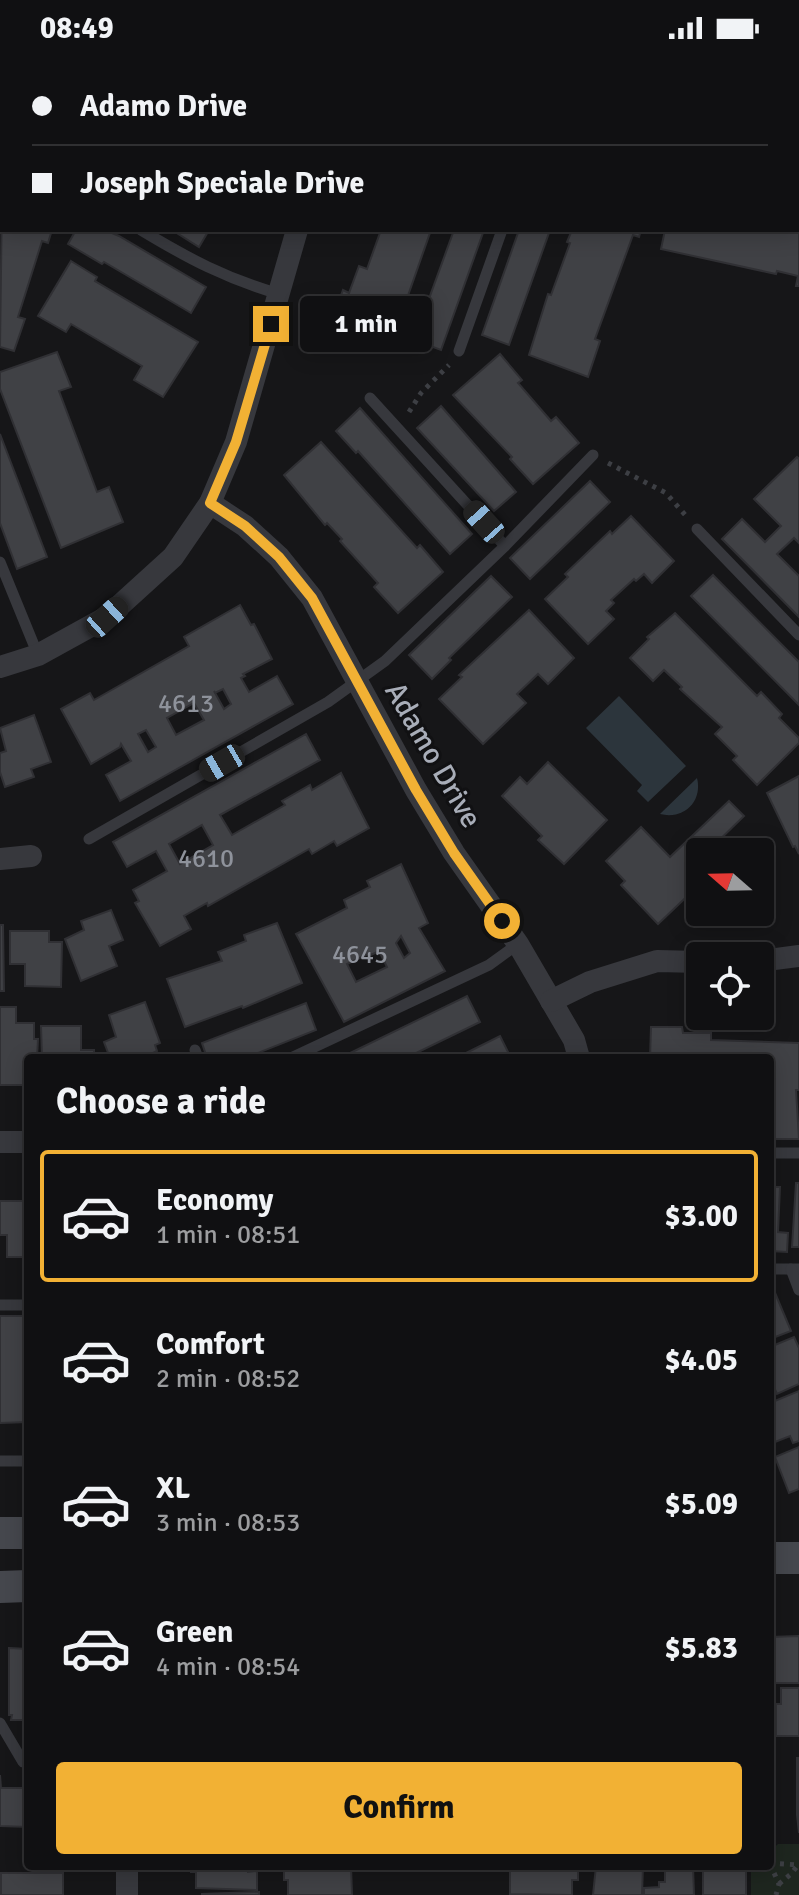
<!DOCTYPE html>
<meta charset="utf-8">
<style>
:root{--surface:#101012;--page:#19191b;--text:#f1f3f6;--muted:#9c9d9f;--line:#303032;--accent:#f2b134}
body{margin:0;font-family:Signika,sans-serif;background:var(--page);color:var(--text);height:100vh;display:flex;flex-direction:column;font-size:30px;white-space:nowrap}
*{box-sizing:border-box;margin:0}
p{font-size:26px;color:var(--muted)}
.icon{flex:none;width:44px;height:44px;fill:none;stroke:currentColor;stroke-width:2;stroke-linecap:round;stroke-linejoin:round}
.map{position:relative;flex:1;overflow:hidden}
.drawer{position:absolute;left:24px;top:998px;width:750px;height:816px;display:flex;flex-direction:column;background:var(--surface);border-radius:8px;box-shadow:0 4px 20px #0003,0 0 0 2px var(--line)}
.drawer>*{flex:none}
.banner{position:absolute;left:0px;top:0px;width:800px;height:176px;box-shadow:0 4px 20px #0003,0 0 0 2px var(--line);display:grid;align-content:center;height:176px;padding:0 32px;background:var(--surface)}
.needle{width:52px;rotate:290deg}
.buttons{position:absolute;left:686px;top:782px;display:grid;gap:16px}
.buttons a{display:grid;place-items:center;width:88px;height:88px;border-radius:8px;background:var(--surface);box-shadow:0 4px 20px #0003,0 0 0 2px var(--line);font-size:40px}
.end{position:absolute;width:36px;height:36px;margin:-18px;border:10px solid #f2b134;background:#111;box-shadow:0 0 0 4px #111}
.from{border-radius:50%}
.bubble{position:absolute;height:56px;border-radius:8px;background:var(--surface);box-shadow:0 4px 20px #0003,0 0 0 2px var(--line);font-size:26px;font-weight:800;line-height:56px;text-align:center}
.car{position:absolute;width:24px;height:48px;margin:-24px -12px;border-radius:10px;box-shadow:0 0 6px 2px #0007;background:linear-gradient(#222 24%,#8ab4d8 0 40%,#222 0 76%,#8ab4d8 0 86%,#222 0)}
.banner b{display:flex;align-items:center;gap:28px;height:76px;font-size:30px}
.banner b+b{border-top:2px solid var(--line)}
.banner i{width:20px;height:20px;background:var(--text)}
ul{padding:0;list-style:none}
li{display:flex;align-items:center;gap:24px;height:132px;margin:0 16px 12px;padding:0 16px;border:4px solid transparent;border-radius:8px}
li div{flex:1}
li b{display:block;font-size:30px}
li em{font-style:normal;font-weight:800}
li.on{border-color:var(--accent)}
li>.icon{width:72px;height:72px;stroke-width:1.5}
h2{padding:0 32px;font-size:36px;line-height:96px}
.button{display:flex;gap:16px;margin-top:auto;padding:16px 32px}
.button a{flex:1;height:92px;border-radius:8px;background:var(--accent);color:#111;font-size:32px;font-weight:800;line-height:92px;text-align:center}
.status{display:flex;justify-content:space-between;align-items:center;height:56px;padding:0 40px;background:var(--surface);direction:ltr}
.status svg{height:22px;fill:currentColor}
.map>svg:first-child{display:block}
</style>
<div class="status"><b>08:49</b><svg viewBox="0 0 49 12"><path d="M0 12V9h3v3zM5 12V6h3v6zM10 12V3h3v9zM15 12V0h3v12zM26 1h20v11H26zM47 4h2v5h-2z"/></svg></div>
<div class="map">
<svg width="799" height="1839" viewBox="0 0 799 1839">
<rect width="100%" height="100%" fill="#161618"/>
<!-- green -->
<polygon fill="#1e261f" points="778,1788 799,1788 799,1839 751,1839 751,1812 770,1810 770,1795"/>
<!-- water -->
<g fill="#2c353c">
<polygon points="619,640 686,710 648,746 637,735 642,729 586,672"/>
<path d="M697 722C703 746 683 764 660 758Z"/>
</g>
<!-- building -->
<g fill="#404145" stroke="#303034" stroke-width="2" fill-rule="evenodd">
<polygon points="0,0 88,0 93,2 2,2 2,35"/>
<polygon points="243,0 312,0 243,2"/>
<polygon points="503,0 548,0 553,2 502,2"/>
<polygon points="669,0 720,0 668,2"/>
<polygon points="799,11 799,74 798,73"/>
<polygon points="0,56 2,57 2,88 0,87"/>
<polygon points="2,139 2,174 52,174 48,187 42,185 18,261 25,263 14,295 0,291"/>
<polygon points="799,172 799,230 796,230 798,220 777,215 776,218 661,193 665,174 798,174"/>
<polygon points="76,174 105,174 119,180 206,231 191,257 104,206 102,208 68,188"/>
<polygon points="172,174 209,174 199,191"/>
<polygon points="381,174 431,174 391,288 331,267 343,234 349,237 359,210 367,213"/>
<polygon points="454,174 484,174 441,294 414,284"/>
<polygon points="519,174 550,174 509,289 482,279"/>
<polygon points="572,174 641,174 639,181 633,179 595,283 600,285 588,321 529,299 548,238 551,239 570,187 567,186"/>
<polygon points="71,205 97,221 95,225 198,286 163,341 134,324 142,310 71,268 66,276 38,260"/>
<polygon points="57,296 71,331 59,335 97,436 109,431 123,466 61,492 0,333 0,316"/>
<polygon points="500,298 522,324 518,327 551,365 556,361 579,387 533,428 510,403 512,401 453,339"/>
<polygon points="441,350 516,436 494,455 417,372"/>
<polygon points="360,352 472,478 450,498 358,395 356,397 336,375"/>
<polygon points="0,378 47,501 17,513 0,467"/>
<polygon points="321,386 417,492 420,489 443,516 398,557 374,531 378,527 340,485 342,483 327,467 325,469 284,419"/>
<polygon points="797,401 799,403 799,487 794,482 777,498 799,520 799,561 722,483 742,463 765,486 781,470 754,443"/>
<polygon points="590,425 610,446 530,523 510,502"/>
<polygon points="631,460 674,505 652,527 644,518 636,525 634,523 611,544 614,547 606,555 614,563 588,588 545,543 568,521 565,518 610,475 612,478"/>
<polygon points="713,519 799,606 799,649 691,540"/>
<polygon points="491,520 512,541 449,602 451,604 432,623 409,599"/>
<path d="M240 549 251 569 254 568 272 603 243 618 245 620 241 622 249 636 277 620 293 648 120 745 106 719 131 705 121 688 120 691 91 708 61 653 90 637 94 644 189 590 184 581ZM223 633 231 648 224 653 214 635 215 637ZM194 647 204 664 176 679 167 662ZM146 674 156 691 148 696 138 678Z"/>
<polygon points="529,554 574,602 548,628 538,618 517,638 526,647 483,688 439,643 462,621 459,619"/>
<polygon points="675,557 757,640 761,636 782,658 779,662 799,682 799,687 757,729 733,704 737,700 715,678 722,671 680,633 682,631 664,614 653,625 630,602 649,583 647,581"/>
<polygon points="34,659 51,706 31,713 34,721 5,731 0,716 0,697 6,695 0,672"/>
<path d="M306 678 320 704 220 759 232 779 285 749 282 745 310 729 312 734 341 717 369 772 337 790 334 785 312 798 309 793 208 850 207 847 184 860 191 873 160 890 135 847 139 845 133 834 167 815 156 795 127 811 113 786ZM202 769 213 789 180 808 169 788Z"/>
<polygon points="548,706 607,764 564,808 538,784 542,780 502,740 520,721 527,728"/>
<polygon points="799,720 799,798 795,790 793,791 767,737"/>
<polygon points="729,745 744,760 707,796 700,796 700,828 658,868 621,829 625,825 606,805 641,771 670,801"/>
<path d="M401 808 428 867 419 872 445 915 344 966 296 878 347 852 344 844 370 831 367 825ZM401 880 410 897 404 902 396 887ZM379 895 387 911 356 926 347 908 370 897 371 899Z"/>
<polygon points="111,854 123,884 109,890 117,910 81,925 65,883 84,874 81,865"/>
<polygon points="277,867 302,927 243,952 242,950 185,971 167,923 222,905 218,896 246,885 244,879"/>
<polygon points="0,869 3,869 4,935 0,935"/>
<polygon points="10,875 49,875 49,886 62,886 61,931 25,930 25,908 10,908"/>
<polygon points="467,940 480,966 406,1002 340,1002"/>
<polygon points="145,946 160,987 155,989 157,995 143,1002 110,1002 104,986 116,981 109,959"/>
<polygon points="306,947 316,974 245,1002 207,1002 202,987"/>
<polygon points="0,951 16,951 16,967 34,967 34,983 38,983 37,1002 28,1002 28,1029 0,1029"/>
<polygon points="41,970 81,970 81,994 94,994 94,1002 42,1002"/>
<polygon points="651,971 682,971 683,977 711,977 711,984 799,987 799,1034 796,1034 799,1083 770,1083 770,1002 650,1002"/>
<polygon points="500,980 511,1002 456,1002"/>
<polygon points="796,1127 799,1127 799,1191 792,1191"/>
<polygon points="770,1131 780,1131 778,1176 788,1177 787,1196 770,1195"/>
<polygon points="0,1145 24,1145 25,1158 28,1158 28,1201 7,1201 7,1179 0,1179"/>
<polygon points="773,1232 791,1275 770,1283 770,1233"/>
<polygon points="0,1260 28,1260 28,1366 0,1367"/>
<polygon points="794,1281 799,1292 799,1328 777,1338 774,1331 770,1332 770,1291"/>
<polygon points="799,1335 799,1385 793,1387 790,1380 770,1388 770,1347"/>
<polygon points="799,1391 799,1433 789,1437 775,1401"/>
<polygon points="799,1580 799,1627 770,1627 770,1581"/>
<polygon points="9,1592 28,1593 28,1667 25,1667 25,1664 11,1664 12,1659 9,1659"/>
<polygon points="781,1632 799,1632 799,1680 776,1680 776,1648 781,1648"/>
<polygon points="797,1702 799,1702 799,1777 797,1759"/>
<polygon points="0,1719 1,1732 28,1732 28,1771 0,1770"/>
<polygon points="191,1810 248,1810 248,1816 257,1815 257,1834 196,1832 196,1816 191,1816"/>
<polygon points="284,1810 351,1810 352,1839 288,1839 288,1824 284,1824"/>
<polygon points="578,1810 578,1824 572,1824 572,1839 510,1838 510,1811"/>
<polygon points="596,1810 643,1810 642,1839 593,1839"/>
<polygon points="665,1810 693,1810 694,1839 644,1839 644,1832 659,1831 659,1826 665,1826"/>
<rect x="703" y="1812" width="43" height="27"/>
<rect x="1" y="1817" width="62" height="22"/>
<polygon points="259,1836 259,1839 202,1839 202,1838"/>
</g>
<g fill="none" stroke-linecap="round" stroke-linejoin="round">
<!-- path -->
<g stroke="#3d3f44" stroke-width="5" stroke-dasharray="4 6" stroke-linecap="butt">
<polyline points="409,356 421,337 449,309"/>
<polyline points="608,407 666,437 687,461"/>
<polyline points="770,1807 799,1809"/>
<polyline points="770,1808 779,1828 776,1839"/>
<polyline points="779,1828 791,1818 798,1809"/>
</g>
<!-- lane -->
<g stroke="#37383d" stroke-width="11">
<polyline points="790,2 791,0"/>
<polyline points="798,102 799,102"/>
<polyline points="0,104 2,105"/>
<path d="M141 174C189 203 225 222 279 238"/>
<polyline points="459,295 502,174"/>
<polyline points="370,342 505,490"/>
<polyline points="697,473 799,579"/>
<polyline points="0,506 38,599"/>
<polyline points="89,783 328,646 385,605 505,490 593,399"/>
<polyline points="195,994 198,1002"/>
<polyline points="291,1002 489,909 518,888"/>
<polyline points="770,1097 799,1097"/>
<polyline points="770,1213 799,1213"/>
<polyline points="791,1213 799,1234"/>
<polyline points="0,1249 28,1249"/>
<polyline points="0,1405 28,1405"/>
<polyline points="0,1667 23,1706 28,1706"/>
</g>
<!-- street -->
<g stroke="#37383d" stroke-width="22">
<polyline points="389,2 391,0"/>
<polyline points="210,447 245,470 279,501 312,542 416,734 454,797 518,888 574,984 579,1002"/>
<polyline points="0,611 38,599 107,561 173,501 210,447 236,386 297,174"/>
<polyline points="0,803 31,800"/>
<polyline points="760,905 799,900"/>
<polyline points="551,945 590,926 657,905 700,906"/>
<polyline points="0,1086 28,1086"/>
<polyline points="127,1810 127,1839"/>
</g>
<!-- secondary -->
<g stroke="#45474d" stroke-width="32">
<polyline points="0,1477 28,1477"/>
<polyline points="770,1502 799,1502"/>
<polyline points="0,1531 28,1530"/>
</g>
</g>
<g fill="none" stroke-linecap="round" stroke-linejoin="round">
<!-- route -->
<polyline stroke="#f2b134" stroke-width="10" points="271,268 236,386 210,447 245,470 279,501 312,542 416,734 454,797 502,865"/>
</g>
<g text-anchor="middle" dominant-baseline="central" stroke-width="6" stroke-linejoin="round" paint-order="stroke">
<!-- number labels -->
<g font-size="26" fill="#8e929b">
<text x="186" y="648">4613</text>
<text x="206" y="803">4610</text>
<text x="360" y="899">4645</text>
</g>
<!-- street labels -->
<g font-size="30" fill="#a8adb8" stroke="#111113">
<text transform="translate(433 699) rotate(60)">Adamo Drive</text>
</g>
</g>
</svg>
<div class="buttons">
<a><svg class="needle" viewBox="-14 -14 28 28"><path d="M0-13l5 13h-10z" fill="#e53935"/><path d="M0 13l5-13h-10z" fill="#9c9d9f"/></svg></a>
<a><svg class="icon" aria-label="locate" viewBox="0 0 24 24"><circle cx="12" cy="12" r="6"/><path d="M12 2v4M12 18v4M2 12h4M18 12h4"/></svg></a>
</div>
<i class="end from" style="left:502px;top:865px"></i>
<i class="end" style="left:271px;top:268px"></i>
<div class="bubble" style="left:300px;top:240px;width:132px">1 min</div>
<i class="car" style="left:484px;top:466px;rotate:318deg"></i>
<i class="car" style="left:107px;top:561px;rotate:48deg"></i>
<i class="car" style="left:222px;top:707px;rotate:240deg"></i>
<div class="banner">
<b><i class="from"></i>Adamo Drive</b>
<b><i></i>Joseph Speciale Drive</b>
</div>
<section class="drawer">
<h2>Choose a ride</h2>
<ul>
<li class="on"><svg class="icon" aria-label="car" viewBox="0 0 24 24"><path d="M5 17H2v-5l4-1 3-4h7l3 4 3 1v5h-3M9 17h6M6 11h13"/><circle cx="7" cy="17" r="2"/><circle cx="17" cy="17" r="2"/></svg><div><b>Economy</b><p>1 min · 08:51</p></div><em>$3.00</em></li>
<li><svg class="icon" aria-label="car" viewBox="0 0 24 24"><path d="M5 17H2v-5l4-1 3-4h7l3 4 3 1v5h-3M9 17h6M6 11h13"/><circle cx="7" cy="17" r="2"/><circle cx="17" cy="17" r="2"/></svg><div><b>Comfort</b><p>2 min · 08:52</p></div><em>$4.05</em></li>
<li><svg class="icon" aria-label="car" viewBox="0 0 24 24"><path d="M5 17H2v-5l4-1 3-4h7l3 4 3 1v5h-3M9 17h6M6 11h13"/><circle cx="7" cy="17" r="2"/><circle cx="17" cy="17" r="2"/></svg><div><b>XL</b><p>3 min · 08:53</p></div><em>$5.09</em></li>
<li><svg class="icon" aria-label="car" viewBox="0 0 24 24"><path d="M5 17H2v-5l4-1 3-4h7l3 4 3 1v5h-3M9 17h6M6 11h13"/><circle cx="7" cy="17" r="2"/><circle cx="17" cy="17" r="2"/></svg><div><b>Green</b><p>4 min · 08:54</p></div><em>$5.83</em></li>
</ul>
<div class="button"><a>Confirm</a></div>
</section>
</div>
